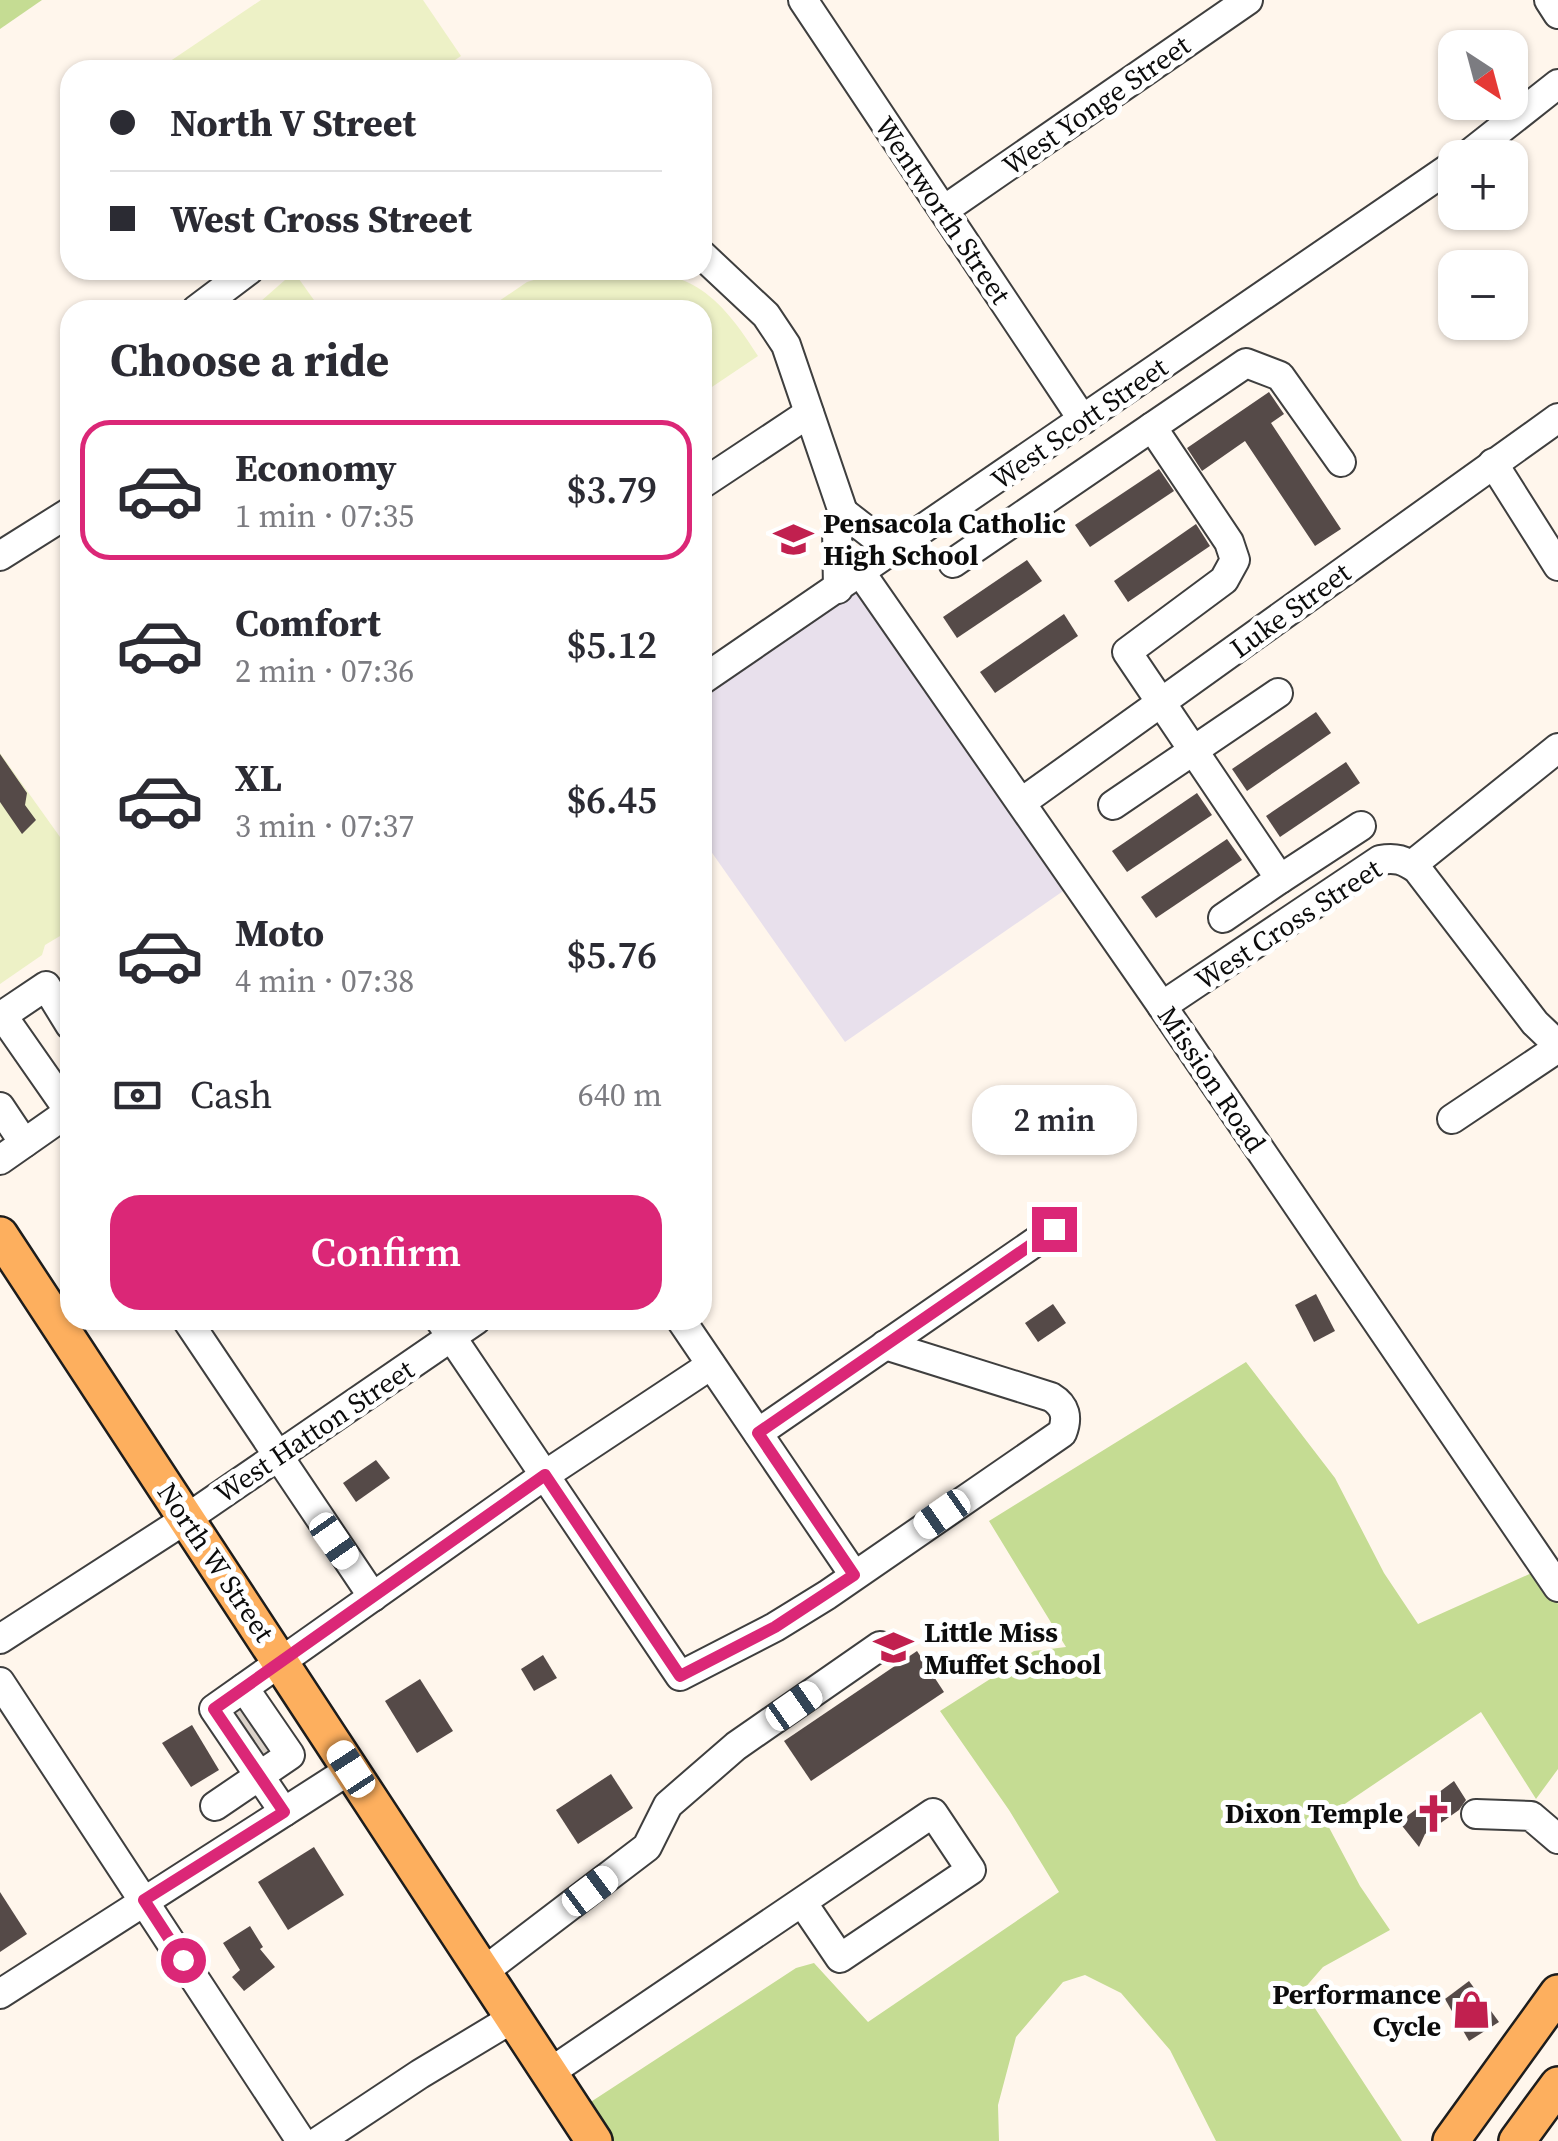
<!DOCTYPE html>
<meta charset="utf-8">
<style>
:root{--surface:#fff;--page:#f2f2f3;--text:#2b2b33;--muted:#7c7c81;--line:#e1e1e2;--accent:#db2777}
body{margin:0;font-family:"Source Serif 4",serif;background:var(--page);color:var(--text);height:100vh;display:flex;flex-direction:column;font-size:38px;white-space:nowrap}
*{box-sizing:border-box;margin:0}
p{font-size:32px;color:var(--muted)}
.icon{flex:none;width:55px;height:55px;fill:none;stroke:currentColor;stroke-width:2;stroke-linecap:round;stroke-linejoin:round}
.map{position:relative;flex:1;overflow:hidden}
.sheet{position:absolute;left:60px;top:300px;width:652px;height:1030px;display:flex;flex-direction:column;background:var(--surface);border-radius:30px;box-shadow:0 2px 8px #0004}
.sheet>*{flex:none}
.guide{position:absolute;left:60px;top:60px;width:652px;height:220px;border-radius:30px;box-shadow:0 2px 8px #0004;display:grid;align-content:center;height:220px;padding:0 50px;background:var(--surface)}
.needle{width:65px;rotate:144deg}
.controls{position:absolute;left:1438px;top:30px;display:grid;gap:20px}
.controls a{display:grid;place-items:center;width:90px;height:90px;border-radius:20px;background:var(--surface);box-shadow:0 2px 8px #0004;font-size:50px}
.end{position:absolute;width:45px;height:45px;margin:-22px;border:12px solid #db2777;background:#fff;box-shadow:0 0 0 5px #fff}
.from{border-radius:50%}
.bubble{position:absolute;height:70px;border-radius:30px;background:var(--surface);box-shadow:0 2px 8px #0004;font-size:32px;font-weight:600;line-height:70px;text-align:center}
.car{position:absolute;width:30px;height:60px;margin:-30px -15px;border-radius:12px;box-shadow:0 0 8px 2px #0007;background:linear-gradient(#fff 24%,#345 0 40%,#fff 0 76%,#345 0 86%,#fff 0)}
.guide b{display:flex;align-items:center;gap:35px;height:95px;font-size:38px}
.guide b+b{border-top:2px solid var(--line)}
.guide i{width:25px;height:25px;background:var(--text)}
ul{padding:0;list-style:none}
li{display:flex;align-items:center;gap:30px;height:140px;margin:0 20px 15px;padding:0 30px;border:5px solid transparent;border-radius:30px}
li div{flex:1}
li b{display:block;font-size:38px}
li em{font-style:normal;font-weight:600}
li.selected{border-color:var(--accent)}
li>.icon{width:90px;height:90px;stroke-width:1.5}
h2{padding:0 50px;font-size:45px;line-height:120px}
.pay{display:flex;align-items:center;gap:25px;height:110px;padding:0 50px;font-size:38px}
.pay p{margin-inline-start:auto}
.cta{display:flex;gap:20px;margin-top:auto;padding:20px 50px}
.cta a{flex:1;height:115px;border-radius:30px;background:var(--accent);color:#fff;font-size:40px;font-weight:600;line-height:115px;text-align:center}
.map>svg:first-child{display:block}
</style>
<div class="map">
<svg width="1558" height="2141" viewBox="0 0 1558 2141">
<rect width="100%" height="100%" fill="#fff6ec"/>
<!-- industrial -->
<polygon fill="#e8e0ec" points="859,587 1069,887 845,1042 703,840 702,693"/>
<!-- forest -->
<g fill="#c5dc93">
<polygon points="0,0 42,0 0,29"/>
<polygon points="1246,1362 1335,1478 1384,1573 1418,1624 1536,1571 1558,1604 1558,1769 1536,1799 1481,1712 1324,1818 1360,1886 1390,1930 1323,1967 1303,1990 1402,2141 1216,2141 1170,2050 1121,1993 1085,1975 1063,1982 1016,2037 998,2105 999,2141 605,2141 583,2107 796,1968 814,1963 868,2022 1059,1892 1009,1810 940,1711 1034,1651 1066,1647 989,1521"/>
</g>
<!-- pitch -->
<g fill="#edf1c6">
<polygon points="261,0 423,0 461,56 440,70 157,70"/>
<path d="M567 270C667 270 701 264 758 356L703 393 702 310H486L527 282Z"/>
<polygon points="294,272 321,310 251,310"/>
<polygon points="0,753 70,851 70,930 45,945 42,955 0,984"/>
</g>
<!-- building -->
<g fill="#554a48">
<polygon points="1269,392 1284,414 1271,423 1341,529 1315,546 1245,441 1202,471 1187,448"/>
<polygon points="1159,469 1174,491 1090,547 1075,525"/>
<polygon points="1196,524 1210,546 1128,602 1114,581"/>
<polygon points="1027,560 1042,581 957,638 943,617"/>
<polygon points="1064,614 1078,636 995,693 980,672"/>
<polygon points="1316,712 1331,733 1247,791 1232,769"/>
<polygon points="0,754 27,793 25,805 36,820 22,834 0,802"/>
<polygon points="1346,762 1360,783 1280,837 1266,816"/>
<polygon points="1197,793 1212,815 1127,872 1112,851"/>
<polygon points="1227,839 1242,860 1156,918 1141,897"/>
<polygon points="1316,1294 1335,1331 1314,1342 1295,1305"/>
<polygon points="1053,1304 1066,1323 1038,1342 1025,1323"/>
<polygon points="376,1460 390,1478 356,1502 343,1483"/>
<polygon points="917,1651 944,1692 811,1781 784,1741"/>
<polygon points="543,1655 557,1678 534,1691 521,1669"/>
<polygon points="420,1679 453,1731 417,1753 385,1701"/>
<polygon points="192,1725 219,1770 191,1787 162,1743"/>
<polygon points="611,1774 633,1808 578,1844 556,1810"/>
<polygon points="1454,1781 1466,1800 1459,1810 1425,1834 1419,1847 1399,1822"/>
<polygon points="314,1847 344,1895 288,1930 258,1882"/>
<polygon points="0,1892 27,1934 0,1952"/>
<polygon points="250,1926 263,1947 260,1949 275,1967 244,1991 232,1977 240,1970 223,1943"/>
<polygon points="1469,1981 1499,2022 1469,2041 1445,1999"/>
</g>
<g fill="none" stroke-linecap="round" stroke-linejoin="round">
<!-- minor-tunnel -->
<g stroke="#dbd3ca" stroke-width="28" stroke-dasharray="28 14" stroke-linecap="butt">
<polyline points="242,1734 251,1716"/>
<polyline points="256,1755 265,1736"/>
</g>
<defs>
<g id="minor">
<polyline points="803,0 1083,420"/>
<polyline points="1549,0 1558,14"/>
<polyline points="1464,158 1558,84"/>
<polyline points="944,210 1248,0"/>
<polyline points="702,255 766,315 786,345 843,512"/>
<polyline points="196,310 249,270"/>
<polyline points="1152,427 1246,363 1280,376 1341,462"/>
<polyline points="1493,463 1558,566"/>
<polyline points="702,484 809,413"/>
<polyline points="0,556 70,512"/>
<polyline points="953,563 1152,427 1229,542 1235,560 1224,580 1127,652 1280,879 1361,826"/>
<polyline points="861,573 1162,1006 1558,1587"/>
<polyline points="838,589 837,529 843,512 893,551"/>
<polyline points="702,680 1455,164"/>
<polyline points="1022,802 1558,418"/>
<polyline points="1113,805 1278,693"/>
<polyline points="1412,865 1558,748"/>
<polyline points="1223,918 1280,879"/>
<path d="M1162 1006 1380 860C1396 857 1404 860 1417 869L1535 1023 1558 1045"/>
<polyline points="2,1015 69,1111"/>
<polyline points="0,1017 46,986 70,1025"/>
<polyline points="0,1107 24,1143"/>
<polyline points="1452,1119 1558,1048"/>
<polyline points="0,1160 70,1111"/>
<polyline points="187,1320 373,1597"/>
<path d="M440 1320 680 1676 775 1627 827 1595 1062 1433C1068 1418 1066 1406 1051 1397L885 1345"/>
<polyline points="681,1320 854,1575"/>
<polyline points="758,1433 1054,1229"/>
<polyline points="0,1639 186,1519 476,1320"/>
<polyline points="0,1682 301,2141"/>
<polyline points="215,1806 290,1755 244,1688"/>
<polyline points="284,1812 214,1709 545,1475 711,1365"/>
<polyline points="1476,1814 1531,1816 1558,1839"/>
<polyline points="483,1972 647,1847 668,1805 736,1746 880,1646"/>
<polyline points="0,1994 351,1769"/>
<polyline points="549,2073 933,1813 971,1870 840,1958 802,1902"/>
<polyline points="319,2141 420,2074 513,2018"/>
</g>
<g id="major">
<polyline points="0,1235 594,2141"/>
<polyline points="1451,2141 1558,1993"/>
<polyline points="1517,2141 1558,2085"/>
</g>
</defs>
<!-- minor casing -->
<use href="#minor" stroke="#3f3f3f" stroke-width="32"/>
<!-- major casing -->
<use href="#major" stroke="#1d1d1d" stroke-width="40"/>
<!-- minor -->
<use href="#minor" stroke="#fff" stroke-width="28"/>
<!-- major -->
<use href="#major" stroke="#fdaf5e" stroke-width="35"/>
</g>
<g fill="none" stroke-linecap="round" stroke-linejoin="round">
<!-- route -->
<polyline stroke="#db2777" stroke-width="12" points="183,1960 144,1900 284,1812 214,1709 545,1475 680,1676 775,1627 854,1575 758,1433 1054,1229"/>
</g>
<!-- icons -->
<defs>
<symbol id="school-bare" viewBox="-9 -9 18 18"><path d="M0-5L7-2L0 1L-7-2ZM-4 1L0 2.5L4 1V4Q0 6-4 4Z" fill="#c1204f" stroke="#fff" stroke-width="2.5" paint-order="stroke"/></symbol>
<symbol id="church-bare" viewBox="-9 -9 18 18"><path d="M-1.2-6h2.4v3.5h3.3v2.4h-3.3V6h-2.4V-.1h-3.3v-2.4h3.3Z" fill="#c1204f" stroke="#fff" stroke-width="2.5" paint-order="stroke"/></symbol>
<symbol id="shop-bare" viewBox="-9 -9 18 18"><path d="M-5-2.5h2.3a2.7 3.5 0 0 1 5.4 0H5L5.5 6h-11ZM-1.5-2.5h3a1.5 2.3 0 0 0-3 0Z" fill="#c1204f" stroke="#fff" stroke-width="2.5" paint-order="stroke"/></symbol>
</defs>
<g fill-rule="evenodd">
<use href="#school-bare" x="766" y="512" width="55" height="55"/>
<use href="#school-bare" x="866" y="1620" width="55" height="55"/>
<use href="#church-bare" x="1406" y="1786" width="55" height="55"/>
<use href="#shop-bare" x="1444" y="1982" width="55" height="55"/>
</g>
<g text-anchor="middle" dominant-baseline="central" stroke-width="10" stroke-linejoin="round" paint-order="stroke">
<!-- street labels -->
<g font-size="28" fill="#0c0c0c" stroke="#fff">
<text transform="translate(1096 105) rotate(-35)">West Yonge Street</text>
<text transform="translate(943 210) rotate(56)">Wentworth Street</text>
<text transform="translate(1079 423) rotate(-35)">West Scott Street</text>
<text transform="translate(1290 610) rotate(-36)">Luke Street</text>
<text transform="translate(1288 924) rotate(-33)">West Cross Street</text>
<text transform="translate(1212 1079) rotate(56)">Mission Road</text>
<text transform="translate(314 1431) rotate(-34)">West Hatton Street</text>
<text transform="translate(216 1562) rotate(56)">North W Street</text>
</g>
<!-- poi labels -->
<g font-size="28" font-weight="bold" fill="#0c0c0c" stroke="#fff" text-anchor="start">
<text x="823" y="523">Pensacola Catholic<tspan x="823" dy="32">High School</tspan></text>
<text x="924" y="1632">Little Miss<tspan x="924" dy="32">Muffet School</tspan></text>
<text x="1403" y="1813" text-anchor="end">Dixon Temple</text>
<text x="1441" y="1994" text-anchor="end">Performance<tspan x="1441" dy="32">Cycle</tspan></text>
</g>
</g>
</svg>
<div class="controls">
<a><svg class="needle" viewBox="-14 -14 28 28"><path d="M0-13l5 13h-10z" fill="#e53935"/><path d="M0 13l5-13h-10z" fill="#7c7c81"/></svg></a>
<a>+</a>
<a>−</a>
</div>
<i class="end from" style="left:183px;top:1960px"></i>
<i class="end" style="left:1054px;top:1229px"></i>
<div class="bubble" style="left:972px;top:1085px;width:165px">2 min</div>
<i class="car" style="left:942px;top:1514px;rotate:235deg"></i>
<i class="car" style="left:334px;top:1541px;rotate:145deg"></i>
<i class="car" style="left:794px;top:1706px;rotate:55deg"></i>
<i class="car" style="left:351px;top:1769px;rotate:327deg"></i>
<i class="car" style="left:590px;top:1891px;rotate:53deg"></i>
<div class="guide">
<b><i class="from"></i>North V Street</b>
<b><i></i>West Cross Street</b>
</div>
<section class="sheet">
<h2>Choose a ride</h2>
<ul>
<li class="selected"><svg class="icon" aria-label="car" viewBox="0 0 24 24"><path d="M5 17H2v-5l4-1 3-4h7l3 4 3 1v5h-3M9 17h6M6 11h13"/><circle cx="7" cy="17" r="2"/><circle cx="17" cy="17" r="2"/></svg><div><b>Economy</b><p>1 min · 07:35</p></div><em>$3.79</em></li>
<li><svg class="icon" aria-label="car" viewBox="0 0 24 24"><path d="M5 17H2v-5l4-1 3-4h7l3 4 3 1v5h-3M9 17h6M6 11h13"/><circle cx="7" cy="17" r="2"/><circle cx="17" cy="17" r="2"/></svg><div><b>Comfort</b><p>2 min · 07:36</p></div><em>$5.12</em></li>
<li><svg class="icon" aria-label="car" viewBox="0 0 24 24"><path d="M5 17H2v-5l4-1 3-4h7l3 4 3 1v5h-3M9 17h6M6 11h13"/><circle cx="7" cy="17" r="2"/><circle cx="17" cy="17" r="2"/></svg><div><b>XL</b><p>3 min · 07:37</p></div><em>$6.45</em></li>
<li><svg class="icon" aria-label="car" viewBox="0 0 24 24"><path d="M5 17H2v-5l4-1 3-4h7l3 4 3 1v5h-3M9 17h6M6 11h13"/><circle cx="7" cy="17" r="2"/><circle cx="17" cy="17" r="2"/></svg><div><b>Moto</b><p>4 min · 07:38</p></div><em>$5.76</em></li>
</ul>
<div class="pay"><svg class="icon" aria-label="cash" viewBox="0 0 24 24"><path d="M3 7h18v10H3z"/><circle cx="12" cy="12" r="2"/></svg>Cash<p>640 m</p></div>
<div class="cta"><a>Confirm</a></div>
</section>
</div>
